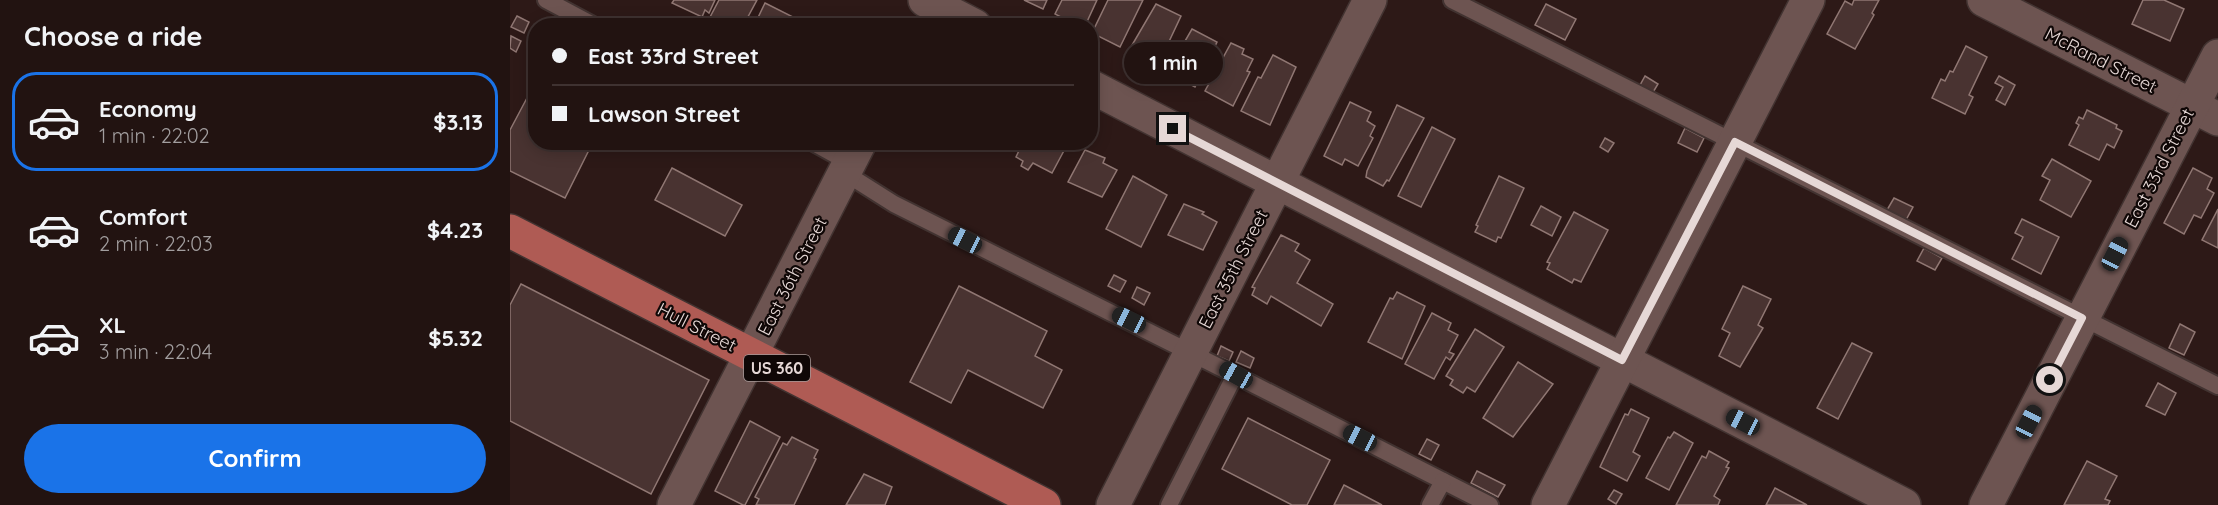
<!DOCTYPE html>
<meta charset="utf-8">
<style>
:root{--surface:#221311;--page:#2e201f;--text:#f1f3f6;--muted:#a29e9f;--line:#3f3231;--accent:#1a73e8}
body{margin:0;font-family:Quicksand,sans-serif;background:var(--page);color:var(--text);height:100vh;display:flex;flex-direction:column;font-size:22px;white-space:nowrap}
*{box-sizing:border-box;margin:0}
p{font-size:20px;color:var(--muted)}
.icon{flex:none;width:33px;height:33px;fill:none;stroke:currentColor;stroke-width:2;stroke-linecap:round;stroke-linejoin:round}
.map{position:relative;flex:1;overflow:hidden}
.panel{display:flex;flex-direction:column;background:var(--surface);width:510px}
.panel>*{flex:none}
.hud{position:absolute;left:18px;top:18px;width:570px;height:132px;border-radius:24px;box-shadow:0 3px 15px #0003,0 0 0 2px var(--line);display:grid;align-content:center;height:132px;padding:0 24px;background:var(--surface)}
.end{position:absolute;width:27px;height:27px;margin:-14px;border:8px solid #e6d8d6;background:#111;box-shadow:0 0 0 3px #111}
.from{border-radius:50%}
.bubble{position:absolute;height:42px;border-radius:21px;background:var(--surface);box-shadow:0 3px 15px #0003,0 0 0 2px var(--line);font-size:20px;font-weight:700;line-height:42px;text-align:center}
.car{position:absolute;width:18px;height:36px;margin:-18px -9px;border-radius:8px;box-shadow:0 0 4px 2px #0007;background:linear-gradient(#222 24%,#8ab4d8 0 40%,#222 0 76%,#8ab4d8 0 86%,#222 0)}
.hud b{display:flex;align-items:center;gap:21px;height:57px;font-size:22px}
.hud b+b{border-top:2px solid var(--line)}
.hud i{width:15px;height:15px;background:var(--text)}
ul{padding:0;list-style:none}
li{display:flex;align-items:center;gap:18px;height:99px;margin:0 12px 9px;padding:0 12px;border:3px solid transparent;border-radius:24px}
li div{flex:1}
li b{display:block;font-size:22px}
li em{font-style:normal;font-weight:700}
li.active{border-color:var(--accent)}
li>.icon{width:54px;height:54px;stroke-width:1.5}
h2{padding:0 24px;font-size:27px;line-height:72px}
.action{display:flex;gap:12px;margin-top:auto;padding:12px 24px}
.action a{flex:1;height:69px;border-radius:36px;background:var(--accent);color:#fff;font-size:24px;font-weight:700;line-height:69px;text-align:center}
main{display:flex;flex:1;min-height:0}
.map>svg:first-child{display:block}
</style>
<main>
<section class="panel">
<h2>Choose a ride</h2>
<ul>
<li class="active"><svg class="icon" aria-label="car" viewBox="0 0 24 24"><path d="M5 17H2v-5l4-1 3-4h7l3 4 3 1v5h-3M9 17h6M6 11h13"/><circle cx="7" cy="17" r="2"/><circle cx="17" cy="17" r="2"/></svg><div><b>Economy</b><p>1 min · 22:02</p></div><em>$3.13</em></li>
<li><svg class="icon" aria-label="car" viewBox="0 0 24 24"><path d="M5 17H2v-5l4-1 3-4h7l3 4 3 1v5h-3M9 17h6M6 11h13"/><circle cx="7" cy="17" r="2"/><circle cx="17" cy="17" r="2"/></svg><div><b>Comfort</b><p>2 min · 22:03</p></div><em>$4.23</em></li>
<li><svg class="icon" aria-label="car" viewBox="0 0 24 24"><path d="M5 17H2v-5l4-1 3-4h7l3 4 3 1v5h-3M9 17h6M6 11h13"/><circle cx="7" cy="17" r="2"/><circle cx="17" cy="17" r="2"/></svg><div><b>XL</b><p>3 min · 22:04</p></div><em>$5.32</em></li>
</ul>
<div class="action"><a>Confirm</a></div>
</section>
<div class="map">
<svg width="1708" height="505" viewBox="0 0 1708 505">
<rect width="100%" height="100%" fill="#2d1917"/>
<!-- building -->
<g fill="#493331" stroke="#907773" stroke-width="1.5">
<polygon points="164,0 205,0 199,13 195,10 192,17 162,3"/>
<polygon points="209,0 247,0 233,26 207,26 198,21"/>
<polygon points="514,0 537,0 533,9"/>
<polygon points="552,0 587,0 575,26 568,26 545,14"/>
<polygon points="598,0 633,0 610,47 582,33"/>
<polygon points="1344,0 1369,0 1362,13 1364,15 1345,49 1317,34 1335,1 1342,5"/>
<polygon points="1633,0 1654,0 1674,9 1660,41 1622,24"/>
<polygon points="255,3 285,18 281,26 244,26"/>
<polygon points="646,4 671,16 647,67 618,52"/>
<polygon points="1036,4 1066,19 1055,40 1025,25"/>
<polygon points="7,16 19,22 14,33 1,27"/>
<polygon points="682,29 707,42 685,87 657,72"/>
<polygon points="1,36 11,41 6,52 0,48"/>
<polygon points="721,43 734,49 732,54 743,59 737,71 740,72 723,106 695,91"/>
<polygon points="1456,46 1477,57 1459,95 1463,97 1455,114 1422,98 1431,79 1435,81 1440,71 1443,72"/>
<polygon points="763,55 786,67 760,125 731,111 748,77 751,78"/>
<polygon points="1135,76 1148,84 1142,94 1129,87"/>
<polygon points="1489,76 1505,85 1495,105 1486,100 1493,87 1485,83"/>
<polygon points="26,81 26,142 83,142 55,198 0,171 0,130"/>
<polygon points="840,102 861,112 857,121 865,126 860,136 863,138 848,166 835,159 832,165 814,156"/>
<polygon points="887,105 914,118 879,181 877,180 873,186 856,177 857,171"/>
<polygon points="1577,110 1607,125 1606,128 1612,131 1604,148 1597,144 1589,160 1559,145 1569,125 1566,123 1569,117 1573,119"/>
<polygon points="922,127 945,139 911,207 888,196"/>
<polygon points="1175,128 1194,138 1187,152 1168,143"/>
<polygon points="1095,138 1104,143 1098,152 1090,147"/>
<polygon points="513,142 553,142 557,145 542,173 523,163 518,170 511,166 513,161 506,157"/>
<polygon points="575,150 595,158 593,163 607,170 592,197 558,182"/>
<polygon points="1542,159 1581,181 1561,217 1530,200 1540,180 1532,176"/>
<polygon points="162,168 232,205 215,236 145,200"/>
<polygon points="1683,168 1702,178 1697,189 1704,193 1691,218 1684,215 1674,234 1654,223"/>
<polygon points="623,176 657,195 631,247 596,229"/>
<polygon points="989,176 1014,188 991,238 988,237 986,242 965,232 968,226 966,225"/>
<polygon points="1384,198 1403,207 1396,220 1377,210"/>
<polygon points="674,204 694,212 692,214 707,222 693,250 658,235"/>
<polygon points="1031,206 1051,217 1042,236 1021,225"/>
<polygon points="1708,209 1708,248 1692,240"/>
<polygon points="1064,212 1098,230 1071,282 1064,279 1062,283 1037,269 1040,263 1037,262"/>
<polygon points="1512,219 1549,237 1531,274 1502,259 1513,237 1505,233"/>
<polygon points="771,235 789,244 785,251 800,260 787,283 823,304 811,326 761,296 757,304 742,295 745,288 742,287"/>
<polygon points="1414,248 1432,258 1425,270 1407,261"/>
<polygon points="604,275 616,281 610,292 598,286"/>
<polygon points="11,284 199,380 141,494 0,421 0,305"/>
<polygon points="449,286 537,331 525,356 552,370 533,408 458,370 441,403 400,382"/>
<polygon points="1233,286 1261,299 1248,325 1253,328 1230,367 1209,356 1220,333 1212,329"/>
<polygon points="627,287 640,293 634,305 622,298"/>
<polygon points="887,292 915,306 892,359 858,342 880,298 883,299"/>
<polygon points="922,313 941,323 938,330 948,335 939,352 944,354 940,360 936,357 924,379 895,364"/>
<polygon points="1670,324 1685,332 1674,355 1659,348"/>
<polygon points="965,329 994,347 965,392 957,387 953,393 940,385 943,380 936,376"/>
<polygon points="1342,343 1362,353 1328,419 1307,408"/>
<polygon points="711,346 723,352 719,361 707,356"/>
<polygon points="731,351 744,358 740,368 726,362"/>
<polygon points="1008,362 1043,384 1003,437 973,418"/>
<polygon points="1648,383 1666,393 1655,415 1636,406"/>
<polygon points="1121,409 1139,418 1123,452 1130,456 1117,481 1090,467 1115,414 1118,415"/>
<polygon points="738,418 820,460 797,505 782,505 712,469"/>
<polygon points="240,421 270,437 235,505 233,505 205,491"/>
<polygon points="1164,432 1183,443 1159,490 1136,478 1158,437 1160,438"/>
<polygon points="282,437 308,450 304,458 306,459 284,505 246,505 249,499 245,497 273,443 277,445"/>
<polygon points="917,439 929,445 921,460 909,454"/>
<polygon points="1199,451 1219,462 1216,467 1219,468 1204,496 1210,500 1208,505 1166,505 1192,456 1196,458"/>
<polygon points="1577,461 1607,476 1595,499 1600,501 1598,505 1554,505"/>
<polygon points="967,471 995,485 988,497 961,483"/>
<polygon points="354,474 382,487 375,505 336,505"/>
<polygon points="834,485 872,505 824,505"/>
<polygon points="1265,488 1297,505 1256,505"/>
<polygon points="1104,490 1112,494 1106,504 1098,499"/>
</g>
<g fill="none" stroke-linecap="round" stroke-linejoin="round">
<defs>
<g id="service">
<polyline points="36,0 85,26"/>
<polyline points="942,0 1708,386"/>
<polyline points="302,142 340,163"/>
<polyline points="335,173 384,204 725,375 659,505"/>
<polyline points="725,375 980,505"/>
<polyline points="920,505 933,481"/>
</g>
<g id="minor">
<polyline points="415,0 465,26"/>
<polyline points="1474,0 1708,119"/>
<polyline points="580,86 1394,505"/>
<polyline points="164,505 350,142"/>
<polyline points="603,505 860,0"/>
<polyline points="1038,505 1298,0"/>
<polyline points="1476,505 1708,56"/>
</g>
<polyline id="primary" points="0,231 534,505"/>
</defs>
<!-- service casing -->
<use href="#service" stroke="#423331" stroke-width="20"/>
<!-- minor casing -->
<use href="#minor" stroke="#423331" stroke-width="36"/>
<!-- primary casing -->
<use href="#primary" stroke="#423331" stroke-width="36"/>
<!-- service -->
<use href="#service" stroke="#6d5451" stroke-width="16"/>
<!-- minor -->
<use href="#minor" stroke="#6d5451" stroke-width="33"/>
<!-- primary -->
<use href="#primary" stroke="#af5b54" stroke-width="33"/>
</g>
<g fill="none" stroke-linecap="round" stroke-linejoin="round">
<!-- route -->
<polyline stroke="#e6d8d6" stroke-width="8" points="663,129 1112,360 1225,142 1572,318 1540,380"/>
</g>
<g text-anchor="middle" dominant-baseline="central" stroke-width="4.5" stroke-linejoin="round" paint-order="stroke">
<!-- shield labels -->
<rect fill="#0f0706" stroke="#a69998" stroke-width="1.5" x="234" y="355" width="66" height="26" rx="4.5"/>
<g font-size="16" font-weight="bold" fill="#e6d8d6">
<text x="267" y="368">US 360</text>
</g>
<!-- street labels -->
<g font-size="18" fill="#e6d8d6" stroke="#0f0706">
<text transform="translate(1591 60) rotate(27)">McRand Street</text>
<text transform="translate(1649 168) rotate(-63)">East 33rd Street</text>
<text transform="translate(723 269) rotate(-63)">East 35th Street</text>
<text transform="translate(282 276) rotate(-63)">East 36th Street</text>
<text transform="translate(187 327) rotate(27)">Hull Street</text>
</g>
</g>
</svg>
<i class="end from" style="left:1540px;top:380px"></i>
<i class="end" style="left:663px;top:129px"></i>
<div class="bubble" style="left:614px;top:42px;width:99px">1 min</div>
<i class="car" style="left:455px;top:240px;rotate:297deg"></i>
<i class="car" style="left:1605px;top:254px;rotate:27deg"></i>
<i class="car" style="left:619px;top:320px;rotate:296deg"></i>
<i class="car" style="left:726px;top:375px;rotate:299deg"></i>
<i class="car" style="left:1233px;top:422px;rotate:297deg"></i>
<i class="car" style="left:1519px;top:422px;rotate:27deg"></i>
<i class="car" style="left:850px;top:438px;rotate:297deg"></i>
<div class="hud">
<b><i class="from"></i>East 33rd Street</b>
<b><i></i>Lawson Street</b>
</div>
</div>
</main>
